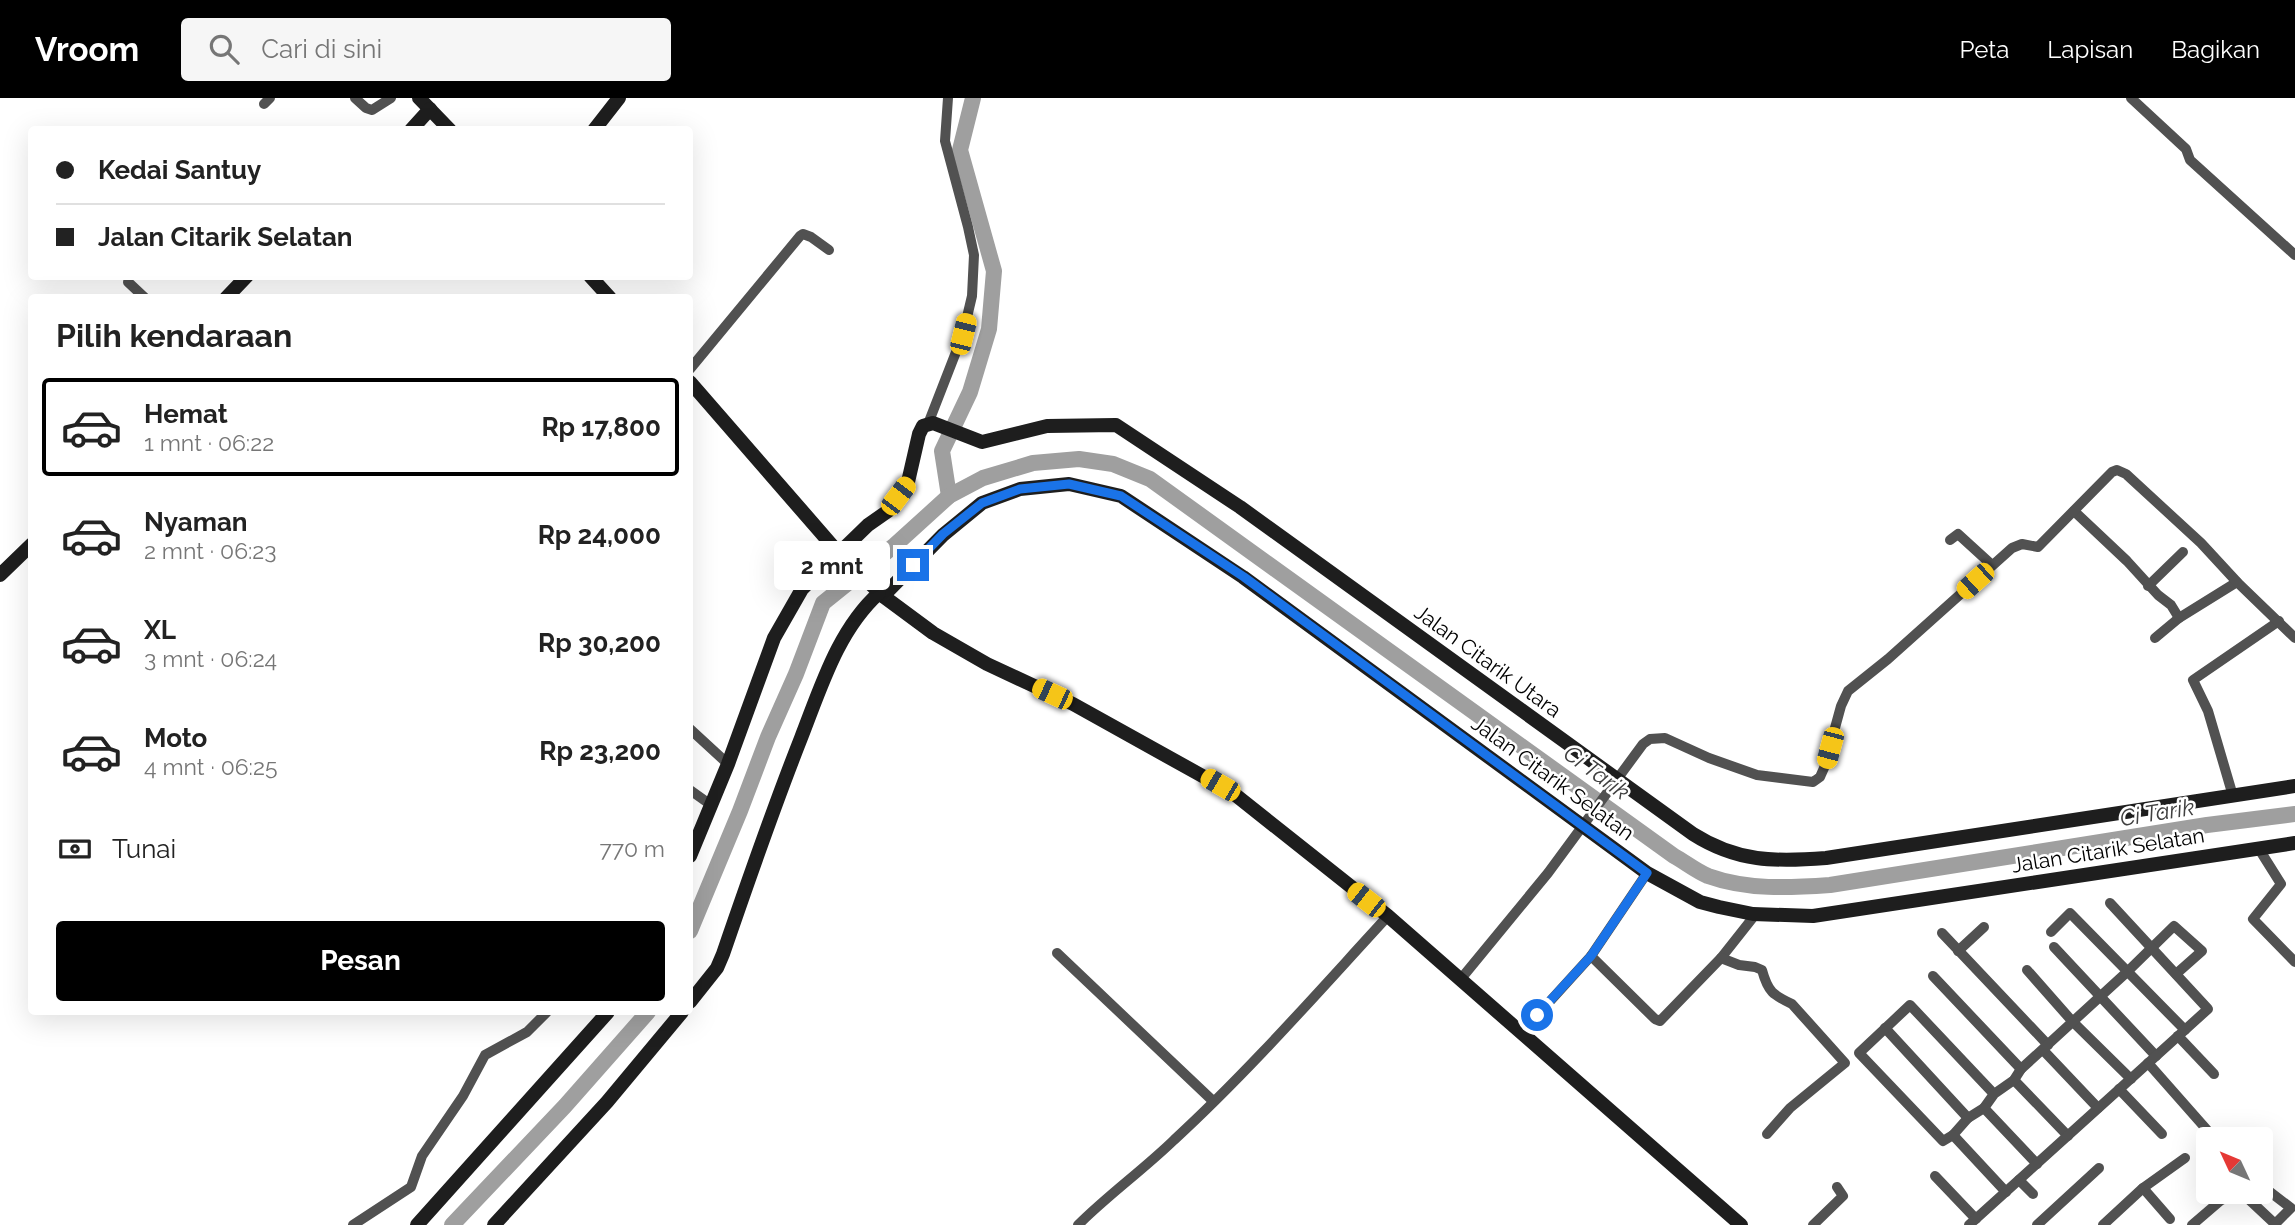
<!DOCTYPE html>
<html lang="id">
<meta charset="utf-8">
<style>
:root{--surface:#fff;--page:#f6f6f6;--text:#222;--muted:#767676;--line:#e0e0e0;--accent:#000}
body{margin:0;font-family:Raleway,sans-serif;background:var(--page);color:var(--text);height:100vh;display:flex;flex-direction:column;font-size:26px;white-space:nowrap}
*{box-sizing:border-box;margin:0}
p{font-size:23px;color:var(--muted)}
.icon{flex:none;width:38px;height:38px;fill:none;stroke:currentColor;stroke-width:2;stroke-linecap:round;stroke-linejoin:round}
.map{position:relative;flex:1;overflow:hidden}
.drawer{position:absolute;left:28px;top:196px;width:665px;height:721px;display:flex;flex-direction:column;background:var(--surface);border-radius:7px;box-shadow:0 7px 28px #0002}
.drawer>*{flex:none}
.banner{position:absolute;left:28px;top:28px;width:665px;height:154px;border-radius:7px;box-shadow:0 7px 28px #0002;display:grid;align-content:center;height:154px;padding:0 28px;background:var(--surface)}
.needle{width:46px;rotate:314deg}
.buttons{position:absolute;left:2196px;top:1029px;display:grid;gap:14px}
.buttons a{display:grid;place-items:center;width:77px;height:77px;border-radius:7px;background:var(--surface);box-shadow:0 7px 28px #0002;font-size:35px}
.end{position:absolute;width:32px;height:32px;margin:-16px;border:9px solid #1a73e8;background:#fff;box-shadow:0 0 0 4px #fff}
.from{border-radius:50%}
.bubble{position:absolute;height:49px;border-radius:7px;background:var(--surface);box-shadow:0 7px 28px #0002;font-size:23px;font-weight:700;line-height:49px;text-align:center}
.car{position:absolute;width:21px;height:42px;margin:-21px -10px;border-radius:9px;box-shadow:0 0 5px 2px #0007;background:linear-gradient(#f5c518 24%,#345 0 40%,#f5c518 0 76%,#345 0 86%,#f5c518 0)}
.banner b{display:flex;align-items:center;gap:24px;height:66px;font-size:26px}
.banner b+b{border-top:2px solid var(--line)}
.banner i{width:18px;height:18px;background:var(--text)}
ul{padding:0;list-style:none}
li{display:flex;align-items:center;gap:21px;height:98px;margin:0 14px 10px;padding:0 14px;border:4px solid transparent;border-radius:7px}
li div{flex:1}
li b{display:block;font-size:26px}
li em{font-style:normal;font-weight:700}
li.selected{border-color:var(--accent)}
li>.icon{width:63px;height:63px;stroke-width:1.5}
h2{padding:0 28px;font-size:32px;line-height:84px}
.pay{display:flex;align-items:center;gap:18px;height:77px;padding:0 28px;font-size:26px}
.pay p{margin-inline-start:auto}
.cta{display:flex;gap:14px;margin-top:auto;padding:14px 28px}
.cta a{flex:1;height:80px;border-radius:7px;background:var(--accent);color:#fff;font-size:28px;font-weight:700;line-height:80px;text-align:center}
header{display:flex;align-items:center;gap:42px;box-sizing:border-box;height:98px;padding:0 35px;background:var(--accent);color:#fff}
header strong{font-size:33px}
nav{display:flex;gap:38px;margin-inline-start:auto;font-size:24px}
.search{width:490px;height:63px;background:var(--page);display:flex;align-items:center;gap:18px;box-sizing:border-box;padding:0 24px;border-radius:7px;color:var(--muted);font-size:26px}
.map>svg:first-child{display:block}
</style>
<header>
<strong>Vroom</strong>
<div class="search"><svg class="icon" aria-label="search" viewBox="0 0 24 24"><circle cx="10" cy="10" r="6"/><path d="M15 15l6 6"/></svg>Cari di sini</div>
<nav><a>Peta</a><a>Lapisan</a><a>Bagikan</a></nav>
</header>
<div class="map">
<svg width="2295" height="1127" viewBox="0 0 2295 1127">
<rect width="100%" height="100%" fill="#fff"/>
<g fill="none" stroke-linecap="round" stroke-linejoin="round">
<!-- river -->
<g stroke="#9f9f9f" stroke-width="16">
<polyline points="949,398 942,353 970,294 989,231 994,173 960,52 973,0"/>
<path d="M690 833 740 713 768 639 796 576 823 505 895 447 949 398 983 380 1033 365 1079 361 1113 366 1150 381 1674 758C1685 764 1696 773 1708 778 1747 792 1789 790 1830 787L2207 727 2295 716"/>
<polyline points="452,1127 565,1008 648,914"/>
</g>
<!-- street -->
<g stroke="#515151" stroke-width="10">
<polyline points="355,0 366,10 372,12 391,0"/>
<polyline points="2131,0 2186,51 2190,62 2295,157"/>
<polyline points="264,6 270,0"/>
<polyline points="128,184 145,200"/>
<polyline points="690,271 800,138 803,136 811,139 829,152"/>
<polyline points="928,326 963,236 972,198 974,157 968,129 945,43 948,0"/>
<polyline points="2074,413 2127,463 2158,497 2171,507 2179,520"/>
<polyline points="1950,442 1958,436 1992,467"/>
<polyline points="2148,488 2183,454"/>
<polyline points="2155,540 2179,520 2237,484"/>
<polyline points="690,631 728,666"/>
<polyline points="690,692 711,707"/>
<polyline points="2233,698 2208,613 2193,582 2279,523"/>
<polyline points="2259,751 2281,786 2253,821 2295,864"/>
<polyline points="2051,834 2070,815 2185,932"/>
<polyline points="1942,835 2048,947"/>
<polyline points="2054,849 2156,958"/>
<polyline points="1958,853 1984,829"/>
<polyline points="1057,855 1213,1003"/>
<polyline points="1591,858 1655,921 1660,923 1721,860 1755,817"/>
<path d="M1721 860 1739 867 1755 869 1762 872C1768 894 1773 897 1792 906L1845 965 1790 1010 1767 1036"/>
<polyline points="2027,872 2072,923 2131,981"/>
<polyline points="1933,878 2021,971"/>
<polyline points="1460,882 1548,775 1643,646 1650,641 1665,640 1709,660 1757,677 1813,684 1820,679 1824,670 1841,608 1848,593 1888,561 2012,450 2022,446 2038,449 2112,374 2117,372 2126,376 2201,445 2237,484 2295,540"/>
<polyline points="1885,930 1968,1020"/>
<polyline points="1522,934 1591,858 1647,775"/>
<polyline points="2178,938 2214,976"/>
<polyline points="2043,952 2098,1010"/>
<polyline points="2148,965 2215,1041"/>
<polyline points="2014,982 2068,1038"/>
<polyline points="2119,991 2162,1036"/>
<polyline points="1994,996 1910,907 1859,955 1943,1043 1953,1037 1968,1020 1984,1010 1994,996 2014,982 2021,971 2127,874 2174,828 2202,853 2176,876"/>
<polyline points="1984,1010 2037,1066"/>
<polyline points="1953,1037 2006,1094"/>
<polyline points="1935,1078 1976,1121"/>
<polyline points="2019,1082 2033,1096"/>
<polyline points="2261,1087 2291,1110 2274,1127"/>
<polyline points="2143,1090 2170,1121"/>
<polyline points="2241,1094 2275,1126"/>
<polyline points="353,1127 411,1089 422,1058 463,998 485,957 527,934 547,914"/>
<path d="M1078 1127C1108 1097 1143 1072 1174 1042 1250 972 1318 894 1388 818"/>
<polyline points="1813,1127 1843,1098 1837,1089"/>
<polyline points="1969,1127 2208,911 2110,805"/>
<polyline points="2037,1127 2099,1070"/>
<polyline points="2103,1127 2143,1090 2185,1060"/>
<polyline points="2192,1127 2220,1103 2236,1094"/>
</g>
<!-- secondary -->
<g stroke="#1e1e1e" stroke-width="14">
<polyline points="419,0 450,32"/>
<polyline points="411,32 430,11"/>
<polyline points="594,32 619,0"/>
<polyline points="590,178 610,200"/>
<polyline points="226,200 247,178"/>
<polyline points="690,284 843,460 883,498 933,535 987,566 1073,606 1233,695 1388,818 1741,1127"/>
<polyline points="0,477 32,446"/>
<polyline points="883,498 943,437 982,405 1020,391 1069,386 1121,398 1243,479 1647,775 1700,804 1719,809 1753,816 1813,818 2295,745"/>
<path d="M690 758 728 666 774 540 802 491 868 427 888 413 908 384 919 336 923 328 933 325 982 344 1047 328 1116 327 1240 409 1693 736C1737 764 1775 764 1826 760L2295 688"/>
<path d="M690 904 717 870 723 856C748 783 773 711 801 640 821 589 838 532 879 495"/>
<polyline points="417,1127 608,914"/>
<polyline points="494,1127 607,1004 682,914"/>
</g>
</g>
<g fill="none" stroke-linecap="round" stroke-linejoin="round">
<!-- route -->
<polyline stroke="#1a73e8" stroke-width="9" points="913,467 943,436 982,405 1020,391 1069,386 1121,398 1244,479 1647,775 1591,858 1537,917"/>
</g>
<g text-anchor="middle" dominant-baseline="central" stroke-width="5" stroke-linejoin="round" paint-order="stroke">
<!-- street labels -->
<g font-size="21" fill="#000" stroke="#fff">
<text transform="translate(1488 563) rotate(36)">Jalan Citarik Utara</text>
<text transform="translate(1553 680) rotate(36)">Jalan Citarik Selatan</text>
<text transform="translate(2108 752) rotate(-9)">Jalan Citarik Selatan</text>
</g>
<!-- water labels -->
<g font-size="23" font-style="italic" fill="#404040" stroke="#fff">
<text transform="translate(1597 674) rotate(36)">Ci Tarik</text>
<text transform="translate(2157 714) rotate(-9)">Ci Tarik</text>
</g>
</g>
</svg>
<div class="buttons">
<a><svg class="needle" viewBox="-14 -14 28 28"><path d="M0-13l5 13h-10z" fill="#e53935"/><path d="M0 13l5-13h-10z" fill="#767676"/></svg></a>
</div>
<i class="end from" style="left:1537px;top:917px"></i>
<i class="end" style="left:913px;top:467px"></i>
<div class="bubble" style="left:774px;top:443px;width:116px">2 mnt</div>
<i class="car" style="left:963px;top:236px;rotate:14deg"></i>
<i class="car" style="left:898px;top:398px;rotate:37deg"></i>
<i class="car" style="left:1975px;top:483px;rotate:228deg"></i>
<i class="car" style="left:1052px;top:596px;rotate:295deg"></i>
<i class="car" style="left:1830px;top:650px;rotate:195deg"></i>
<i class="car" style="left:1220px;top:687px;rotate:300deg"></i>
<i class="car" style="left:1366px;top:802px;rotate:308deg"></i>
<div class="banner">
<b><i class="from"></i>Kedai Santuy</b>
<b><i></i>Jalan Citarik Selatan</b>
</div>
<section class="drawer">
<h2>Pilih kendaraan</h2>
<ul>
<li class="selected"><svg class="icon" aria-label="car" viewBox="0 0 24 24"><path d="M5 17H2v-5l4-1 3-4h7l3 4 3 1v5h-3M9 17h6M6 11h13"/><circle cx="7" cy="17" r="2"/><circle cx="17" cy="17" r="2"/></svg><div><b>Hemat</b><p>1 mnt · 06:22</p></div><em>Rp 17,800</em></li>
<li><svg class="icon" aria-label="car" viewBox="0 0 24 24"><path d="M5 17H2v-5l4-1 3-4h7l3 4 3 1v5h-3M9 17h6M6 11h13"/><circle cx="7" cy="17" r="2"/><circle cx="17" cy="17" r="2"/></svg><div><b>Nyaman</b><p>2 mnt · 06:23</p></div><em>Rp 24,000</em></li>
<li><svg class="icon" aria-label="car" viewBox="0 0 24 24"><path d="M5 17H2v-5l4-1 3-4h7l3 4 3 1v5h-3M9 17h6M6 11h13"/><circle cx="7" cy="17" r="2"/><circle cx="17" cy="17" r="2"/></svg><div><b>XL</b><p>3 mnt · 06:24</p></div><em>Rp 30,200</em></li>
<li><svg class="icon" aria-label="car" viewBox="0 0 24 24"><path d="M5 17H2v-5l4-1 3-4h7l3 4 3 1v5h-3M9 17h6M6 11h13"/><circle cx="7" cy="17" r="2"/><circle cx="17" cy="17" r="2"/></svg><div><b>Moto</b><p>4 mnt · 06:25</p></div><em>Rp 23,200</em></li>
</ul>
<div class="pay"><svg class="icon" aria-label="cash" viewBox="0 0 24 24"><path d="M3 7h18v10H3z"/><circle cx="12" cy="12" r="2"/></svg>Tunai<p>770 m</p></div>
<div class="cta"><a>Pesan</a></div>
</section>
</div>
